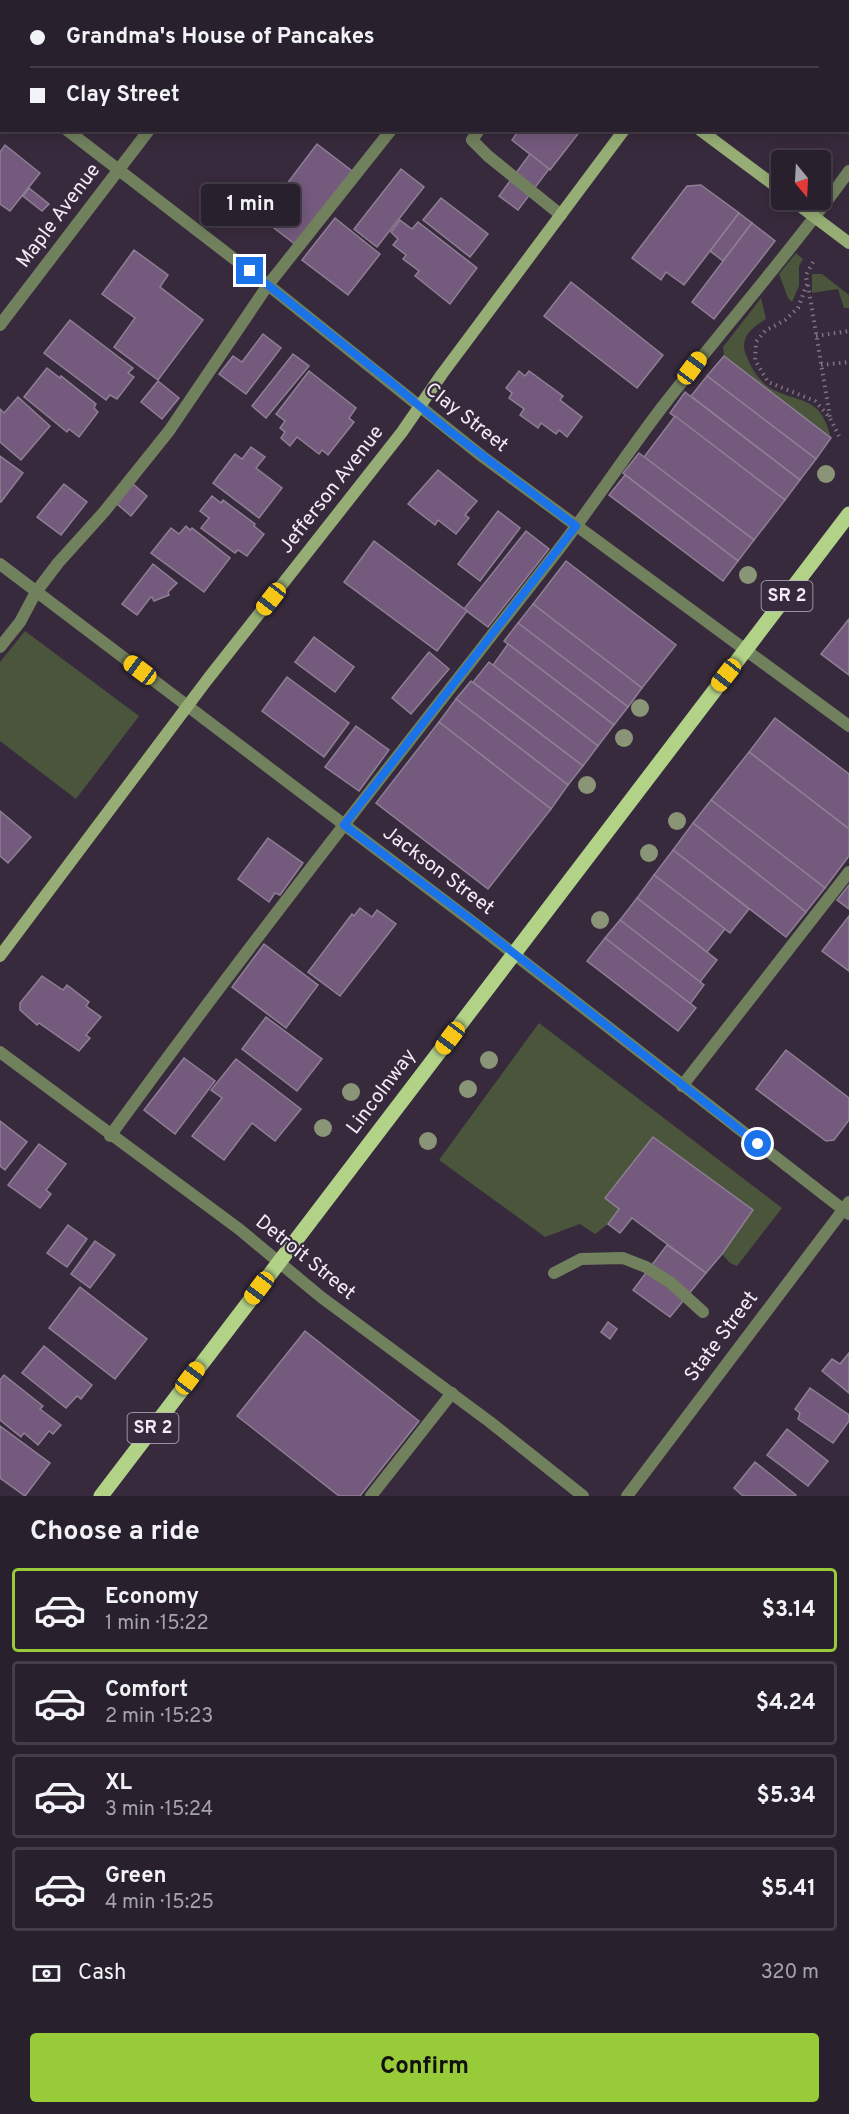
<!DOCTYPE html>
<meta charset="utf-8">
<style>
:root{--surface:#29202d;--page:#352d39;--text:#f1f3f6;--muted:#a5a3aa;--line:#453e49;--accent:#97cc38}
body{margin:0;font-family:Overpass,sans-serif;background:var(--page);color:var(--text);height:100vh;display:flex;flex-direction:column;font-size:22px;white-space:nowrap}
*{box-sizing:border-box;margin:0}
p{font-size:20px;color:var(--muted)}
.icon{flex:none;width:33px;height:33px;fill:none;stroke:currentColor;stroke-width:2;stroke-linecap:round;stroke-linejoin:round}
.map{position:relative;height:1496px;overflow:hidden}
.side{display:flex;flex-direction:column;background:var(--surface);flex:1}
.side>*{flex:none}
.guide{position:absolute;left:0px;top:0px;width:849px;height:132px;box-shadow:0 3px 15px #0003,0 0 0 2px var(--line);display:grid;align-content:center;height:132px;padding:0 30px;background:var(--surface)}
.needle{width:39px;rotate:162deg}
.controls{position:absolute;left:771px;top:150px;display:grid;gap:12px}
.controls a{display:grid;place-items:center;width:60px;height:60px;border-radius:6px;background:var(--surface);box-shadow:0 3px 15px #0003,0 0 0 2px var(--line);font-size:30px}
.end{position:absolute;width:27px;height:27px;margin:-14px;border:8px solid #1a73e8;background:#fff;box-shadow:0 0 0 3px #fff}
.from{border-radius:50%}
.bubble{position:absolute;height:42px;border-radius:6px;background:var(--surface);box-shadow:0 3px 15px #0003,0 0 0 2px var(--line);font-size:20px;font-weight:700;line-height:42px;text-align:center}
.car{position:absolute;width:18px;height:36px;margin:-18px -9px;border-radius:8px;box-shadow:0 0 4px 2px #0007;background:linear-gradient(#f5c518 24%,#345 0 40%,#f5c518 0 76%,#345 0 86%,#f5c518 0)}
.guide b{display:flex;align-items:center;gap:21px;height:57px;font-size:22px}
.guide b+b{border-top:2px solid var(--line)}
.guide i{width:15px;height:15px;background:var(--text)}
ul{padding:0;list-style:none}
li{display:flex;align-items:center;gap:18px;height:84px;margin:0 12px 9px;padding:0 18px;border:3px solid var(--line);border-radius:6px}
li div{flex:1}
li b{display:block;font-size:22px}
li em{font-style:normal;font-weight:700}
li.selected{border-color:var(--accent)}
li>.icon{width:54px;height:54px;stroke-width:1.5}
h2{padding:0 30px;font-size:27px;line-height:72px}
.pay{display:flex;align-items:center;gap:15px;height:66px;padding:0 30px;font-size:22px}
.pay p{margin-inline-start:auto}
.primary-button{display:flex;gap:12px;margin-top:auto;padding:12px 30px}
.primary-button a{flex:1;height:69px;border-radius:6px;background:var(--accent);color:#111;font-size:24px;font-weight:700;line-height:69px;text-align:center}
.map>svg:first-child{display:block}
</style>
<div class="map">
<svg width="849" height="1496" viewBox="0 0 849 1496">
<rect width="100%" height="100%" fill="#372a3c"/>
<!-- green -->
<g fill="#4a553c">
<polygon points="796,253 803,259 799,266 799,286 792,302 788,298 779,274"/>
<polygon points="812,274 822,274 849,295 849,308 844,308 838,289 812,293"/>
<path d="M761 298 766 319C752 327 739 338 746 355 757 381 766 389 792 397 801 400 809 402 817 409 825 417 828 428 831 438L724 356 723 347Z"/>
<polygon points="25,631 139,716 76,799 0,741 0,662"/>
<polygon points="539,1023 782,1208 737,1266 730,1263 722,1254 753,1210 653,1137 605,1197 619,1209 608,1224 595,1234 580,1224 545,1237 439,1160"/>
</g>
<!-- building -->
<g fill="#745a7d" stroke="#8f7f95" stroke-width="1.5">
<polygon points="28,0 183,0 185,2 27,2"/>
<polygon points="378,0 462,0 377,2"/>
<polygon points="519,130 581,130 550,170 512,140"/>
<polygon points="317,144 352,171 296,245 261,218"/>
<polygon points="5,145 40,173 10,211 0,204 0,152"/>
<polygon points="530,154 549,169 518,210 499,196"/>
<polygon points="401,169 424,187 377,247 354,229"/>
<polygon points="701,185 739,213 684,285 666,272 661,280 632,258 687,186"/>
<polygon points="29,188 49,204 42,211 23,196"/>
<polygon points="441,198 488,234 470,257 423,220"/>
<polygon points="739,213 752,223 723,261 710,251"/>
<polygon points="335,218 380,254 348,295 302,260"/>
<polygon points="400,220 412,229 418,222 477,268 450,304 415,276 419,271 403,259 406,255 393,245 398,239 391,232"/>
<polygon points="752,223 775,241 714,319 692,302"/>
<polygon points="134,250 168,275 160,287 203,320 158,380 114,347 135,318 102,294"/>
<polygon points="571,282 663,355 637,388 544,316"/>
<polygon points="70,320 133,368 128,373 134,377 117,399 110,395 106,400 44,353"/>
<polygon points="263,334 281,348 246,394 219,374 233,356 242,362"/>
<polygon points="293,354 309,366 266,418 252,406"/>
<polygon points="724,356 831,438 816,459 707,376"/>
<polygon points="47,368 60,378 61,376 96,404 94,408 98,412 79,437 69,429 67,432 24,397"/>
<polygon points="309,371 356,408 349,418 354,422 328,455 322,450 319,454 297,437 290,446 281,438 285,432 280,428 285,421 276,414"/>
<polygon points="519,371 525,376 529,371 563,396 560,400 582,417 567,437 559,430 556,434 541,423 538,428 520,415 524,409 509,398 512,393 506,388"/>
<polygon points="707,376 816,459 800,480 691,396"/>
<polygon points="158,381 179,398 162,419 141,402"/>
<polygon points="685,392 800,480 785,500 670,413"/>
<polygon points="18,397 50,426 21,460 0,442 0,409 4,413"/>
<polygon points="675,416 785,500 754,540 644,457"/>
<polygon points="251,447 265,457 256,468 282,488 259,518 213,483 235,454 242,459"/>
<polygon points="639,453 754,540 738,561 623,473"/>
<polygon points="0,456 23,473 1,502 0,502"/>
<polygon points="438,470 477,501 465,515 469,518 456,534 438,520 435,525 408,504"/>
<polygon points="625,475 738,561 723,581 609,495"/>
<polygon points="64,484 87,502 61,535 37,517"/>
<polygon points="133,484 147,496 131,516 117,504"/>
<polygon points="212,496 221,503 223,500 255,524 254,526 264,534 247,556 238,550 235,553 201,528 209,518 200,511"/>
<polygon points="498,511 520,528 480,581 458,564"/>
<polygon points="186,526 190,530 192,528 230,558 204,592 151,553 171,528 179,534"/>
<polygon points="526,531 549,549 488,627 464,609"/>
<polygon points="374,541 467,611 437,651 344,582"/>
<polygon points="566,561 676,645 642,688 533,604"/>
<polygon points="153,564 177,583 168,592 169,595 154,601 152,597 150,598 137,615 122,604"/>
<polygon points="533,604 642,688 628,707 518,623"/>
<polygon points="849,619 849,675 821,654"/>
<polygon points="518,623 628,707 614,725 504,641"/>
<polygon points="314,637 354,667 335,692 295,662"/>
<polygon points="508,644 614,725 598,746 493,665"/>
<polygon points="429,652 449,669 411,714 392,698"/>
<polygon points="489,662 598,746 583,766 473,682"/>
<polygon points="287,677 349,723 324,757 262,711"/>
<polygon points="471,681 583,766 568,785 456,699"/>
<polygon points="456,699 568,785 551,809 439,722"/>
<polygon points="775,718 849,774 849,829 749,752"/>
<polygon points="439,722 551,809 488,889 376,803"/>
<polygon points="356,726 389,750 359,791 325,767"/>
<polygon points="749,752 849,829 849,856 825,888 711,800"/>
<polygon points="711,800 825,888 806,912 693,823"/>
<polygon points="0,811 31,837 8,863 0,856"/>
<polygon points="693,823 806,912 786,937 673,850"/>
<polygon points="268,838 303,863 280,895 275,893 269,902 238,879"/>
<polygon points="673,850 749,909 730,933 654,875"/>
<polygon points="654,875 725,929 707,952 637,898"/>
<polygon points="849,885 849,909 837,900"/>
<polygon points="637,898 717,960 700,982 620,920"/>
<polygon points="360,908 372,917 377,910 396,924 340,996 308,972 352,914 354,916"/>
<polygon points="849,916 849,971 822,951"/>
<polygon points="620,920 704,985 690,1004 605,938"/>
<polygon points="605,938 696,1008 678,1031 587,961"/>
<polygon points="264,944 318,985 286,1028 232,987"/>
<polygon points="42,976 63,990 67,985 89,1002 86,1006 101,1017 86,1035 90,1038 79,1051 39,1023 37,1025 20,1010 20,1003"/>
<polygon points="266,1017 322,1059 297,1091 242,1049"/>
<polygon points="786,1050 849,1098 849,1120 834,1140 826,1141 756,1089"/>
<polygon points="184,1058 215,1081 175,1134 144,1110"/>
<polygon points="236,1059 301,1109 275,1141 252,1123 224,1160 192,1136 222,1098 211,1090"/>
<polygon points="0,1121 27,1142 5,1170 0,1166"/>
<polygon points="653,1137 753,1210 722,1254 706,1273 632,1218 620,1233 608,1224 619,1209 605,1198"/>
<polygon points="39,1144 66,1164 46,1190 51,1194 40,1208 8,1185"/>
<polygon points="68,1225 87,1239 67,1267 47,1253"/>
<polygon points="95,1241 115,1255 90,1288 71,1274"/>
<polygon points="667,1245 706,1273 670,1317 633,1290"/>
<polygon points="80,1287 147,1339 115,1379 49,1328"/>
<polygon points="608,1322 617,1329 610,1339 601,1332"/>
<polygon points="305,1331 419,1421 360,1496 339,1496 237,1416"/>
<polygon points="44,1346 92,1385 81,1399 77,1396 66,1408 22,1373"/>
<polygon points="849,1353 849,1393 822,1371 832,1359 840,1364"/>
<polygon points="4,1375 43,1406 40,1409 61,1425 53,1434 49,1431 38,1445 24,1433 21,1437 0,1420 0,1380"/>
<polygon points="810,1388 849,1415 849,1421 833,1443 798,1419 800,1413 795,1409"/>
<polygon points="0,1426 50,1463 25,1496 0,1478"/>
<polygon points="787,1429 828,1461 808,1486 767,1455"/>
<polygon points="755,1462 796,1495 795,1496 743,1496 734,1488"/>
</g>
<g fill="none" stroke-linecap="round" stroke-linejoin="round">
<!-- path -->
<g stroke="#7e7382" stroke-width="4" stroke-dasharray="1.5 4.5" stroke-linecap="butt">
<polyline points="813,262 806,275 807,284 798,308 785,320 765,331 756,342 755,360 768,382 815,401 830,418 839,436"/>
<polyline points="808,285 830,417"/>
<polyline points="816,336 849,331"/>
<polyline points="821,365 849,362"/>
</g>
<!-- lane -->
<g stroke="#71815d" stroke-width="12">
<polyline points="482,2 483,0"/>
<polyline points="479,130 472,140 488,156 561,215"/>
<polyline points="0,647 20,622 36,592 58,563 104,512 169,431 268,285 391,130"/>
<polyline points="682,1086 849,872"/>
<path d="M110 1136C255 936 408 743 559 549 595 502 627 453 663 406 724 327 791 252 849 171"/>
<polyline points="554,1273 581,1259 623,1258 646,1267 671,1283 703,1312"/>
<polyline points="371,1496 452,1393"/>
</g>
<!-- street -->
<g stroke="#71815d" stroke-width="12">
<polyline points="248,2 249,0"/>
<polyline points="0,80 2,81"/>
<polyline points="67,130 268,285 483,457 849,726"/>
<polyline points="0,325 149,130"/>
<polyline points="0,564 474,923 849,1214"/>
<polyline points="0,1052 239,1229 321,1297 490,1422 583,1496"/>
<polyline points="627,1496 849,1202"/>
</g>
<!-- secondary -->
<g stroke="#96ae75" stroke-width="12">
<polyline points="526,0 527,2"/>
<polyline points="723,2 724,0"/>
<polyline points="700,130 782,191"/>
<polyline points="792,200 849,243"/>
<polyline points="0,956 207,680 402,432 442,374 624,130"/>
</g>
<!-- primary -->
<polyline stroke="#b2d288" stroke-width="15" points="101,1496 849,514"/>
</g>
<!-- trees -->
<g fill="#8a9477">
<circle cx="826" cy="474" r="9"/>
<circle cx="748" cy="575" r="9"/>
<circle cx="640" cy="708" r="9"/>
<circle cx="624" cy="738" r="9"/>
<circle cx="587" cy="785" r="9"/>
<circle cx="677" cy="821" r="9"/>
<circle cx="649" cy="853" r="9"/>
<circle cx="600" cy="920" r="9"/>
<circle cx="489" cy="1060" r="9"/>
<circle cx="468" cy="1089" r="9"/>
<circle cx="351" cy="1092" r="9"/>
<circle cx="323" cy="1128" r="9"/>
<circle cx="428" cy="1141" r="9"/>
</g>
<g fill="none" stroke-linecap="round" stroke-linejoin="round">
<!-- route -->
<polyline stroke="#1a73e8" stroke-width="8" points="250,271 393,384 447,429 576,526 344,825 474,922 758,1144"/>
</g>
<g text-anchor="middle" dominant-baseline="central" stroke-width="4.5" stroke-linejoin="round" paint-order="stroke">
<!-- shield labels -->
<g fill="#372a3c" stroke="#bbb1bf" stroke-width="1.5">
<rect x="761.5" y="581" width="51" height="30" rx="4.5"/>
<rect x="127.5" y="1413" width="51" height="30" rx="4.5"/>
</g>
<g font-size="18" font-weight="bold" fill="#f3ebf7">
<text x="787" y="596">SR 2</text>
<text x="153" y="1428">SR 2</text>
</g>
<!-- street labels -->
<g font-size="20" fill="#f3ebf7" stroke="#372a3c">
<text transform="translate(59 216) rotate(-53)">Maple Avenue</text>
<text transform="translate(466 418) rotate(38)">Clay Street</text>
<text transform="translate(332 490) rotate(-52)">Jefferson Avenue</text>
<text transform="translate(438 871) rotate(37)">Jackson Street</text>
<text transform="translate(382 1092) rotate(-53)">Lincolnway</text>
<text transform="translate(305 1258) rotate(39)">Detroit Street</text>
<text transform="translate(722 1337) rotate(-53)">State Street</text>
</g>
</g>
</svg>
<div class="controls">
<a><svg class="needle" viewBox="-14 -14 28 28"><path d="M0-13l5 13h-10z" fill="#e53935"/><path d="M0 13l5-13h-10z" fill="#a5a3aa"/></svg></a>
</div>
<i class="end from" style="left:758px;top:1144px"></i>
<i class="end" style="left:250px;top:271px"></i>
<div class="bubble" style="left:201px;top:184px;width:99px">1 min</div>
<i class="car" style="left:692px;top:368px;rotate:37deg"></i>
<i class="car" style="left:271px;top:599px;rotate:218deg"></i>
<i class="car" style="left:140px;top:670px;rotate:307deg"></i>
<i class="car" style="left:726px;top:675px;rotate:218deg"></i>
<i class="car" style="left:450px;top:1038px;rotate:217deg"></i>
<i class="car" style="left:259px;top:1288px;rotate:217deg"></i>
<i class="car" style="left:190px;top:1378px;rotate:37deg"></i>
<div class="guide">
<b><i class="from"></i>Grandma's House of Pancakes</b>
<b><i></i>Clay Street</b>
</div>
</div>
<section class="side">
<h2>Choose a ride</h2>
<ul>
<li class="selected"><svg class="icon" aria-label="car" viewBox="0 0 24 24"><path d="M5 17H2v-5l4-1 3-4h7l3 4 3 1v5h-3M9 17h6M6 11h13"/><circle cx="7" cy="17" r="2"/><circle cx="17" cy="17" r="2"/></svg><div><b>Economy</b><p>1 min · 15:22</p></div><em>$3.14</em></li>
<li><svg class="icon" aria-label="car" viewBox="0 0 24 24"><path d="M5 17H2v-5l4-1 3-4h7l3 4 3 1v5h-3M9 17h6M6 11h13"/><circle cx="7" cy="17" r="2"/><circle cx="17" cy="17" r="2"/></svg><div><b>Comfort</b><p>2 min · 15:23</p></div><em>$4.24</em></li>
<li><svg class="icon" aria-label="car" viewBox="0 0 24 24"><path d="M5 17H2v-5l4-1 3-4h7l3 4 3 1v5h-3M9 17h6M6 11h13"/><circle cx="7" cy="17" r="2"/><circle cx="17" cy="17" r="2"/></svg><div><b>XL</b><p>3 min · 15:24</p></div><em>$5.34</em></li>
<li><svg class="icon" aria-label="car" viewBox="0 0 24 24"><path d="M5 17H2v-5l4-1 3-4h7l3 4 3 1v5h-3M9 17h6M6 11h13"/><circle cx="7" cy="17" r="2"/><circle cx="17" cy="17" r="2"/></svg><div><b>Green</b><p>4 min · 15:25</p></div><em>$5.41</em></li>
</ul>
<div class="pay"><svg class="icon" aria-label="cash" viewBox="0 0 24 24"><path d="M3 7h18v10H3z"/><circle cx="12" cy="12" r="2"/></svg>Cash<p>320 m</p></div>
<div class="primary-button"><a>Confirm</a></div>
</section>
